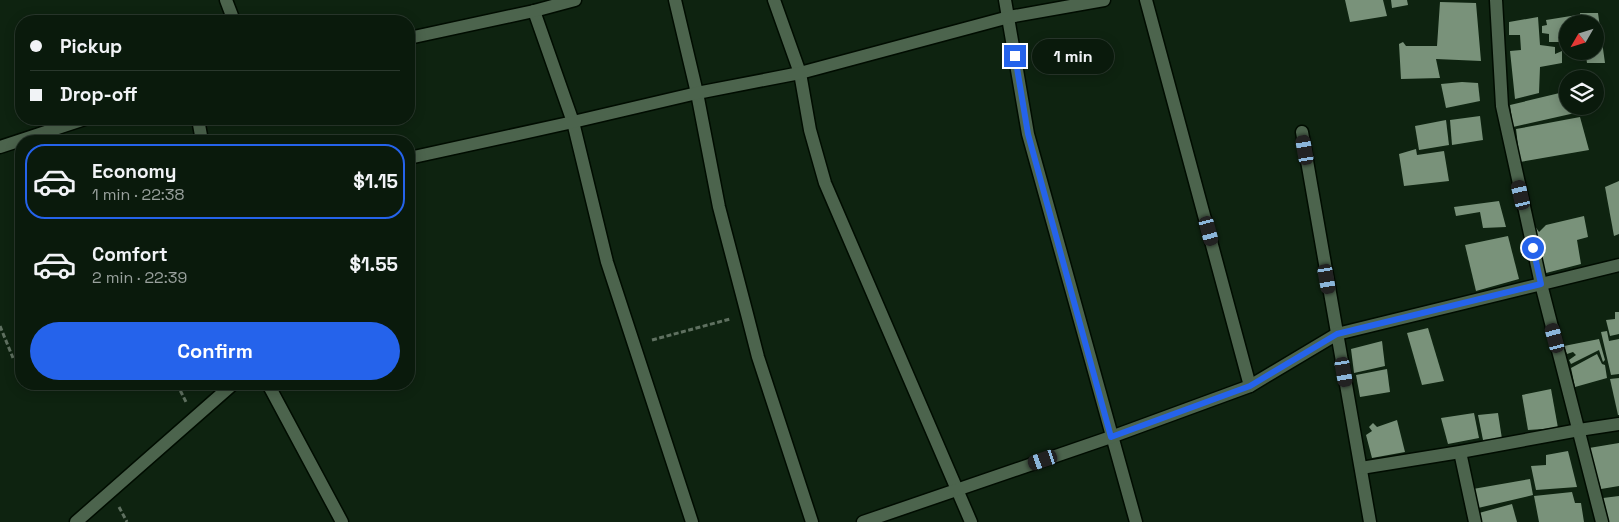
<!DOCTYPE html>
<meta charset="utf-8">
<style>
:root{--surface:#0a1a0c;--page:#132315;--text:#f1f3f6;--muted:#99a19d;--line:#2a382d;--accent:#2563eb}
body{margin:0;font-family:"Space Grotesk",sans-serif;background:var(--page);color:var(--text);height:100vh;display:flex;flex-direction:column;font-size:19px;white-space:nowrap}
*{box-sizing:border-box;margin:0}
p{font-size:16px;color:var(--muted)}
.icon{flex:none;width:28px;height:28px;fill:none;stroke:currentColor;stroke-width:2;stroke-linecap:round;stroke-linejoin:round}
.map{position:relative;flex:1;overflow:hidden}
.side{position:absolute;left:15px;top:135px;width:400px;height:255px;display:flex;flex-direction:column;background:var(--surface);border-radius:20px;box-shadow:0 2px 12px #0003,0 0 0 1px var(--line)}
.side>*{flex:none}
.hud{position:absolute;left:15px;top:15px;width:400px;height:110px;border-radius:20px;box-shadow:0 2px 12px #0003,0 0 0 1px var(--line);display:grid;align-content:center;height:110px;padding:0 15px;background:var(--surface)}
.needle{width:32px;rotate:231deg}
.controls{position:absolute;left:1559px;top:15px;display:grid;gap:10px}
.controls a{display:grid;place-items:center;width:45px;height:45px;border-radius:50%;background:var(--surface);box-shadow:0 2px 12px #0003,0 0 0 1px var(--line);font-size:25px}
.end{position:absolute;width:22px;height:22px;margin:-11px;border:6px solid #2563eb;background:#fff;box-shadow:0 0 0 2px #fff}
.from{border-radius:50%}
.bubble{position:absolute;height:35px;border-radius:18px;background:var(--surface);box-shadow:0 2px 12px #0003,0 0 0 1px var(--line);font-size:16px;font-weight:600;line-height:35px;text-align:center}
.car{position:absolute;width:15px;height:30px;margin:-15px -8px;border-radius:6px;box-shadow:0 0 4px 1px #0007;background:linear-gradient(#222 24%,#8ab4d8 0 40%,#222 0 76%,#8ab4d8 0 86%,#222 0)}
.hud b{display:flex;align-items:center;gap:18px;height:48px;font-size:19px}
.hud b+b{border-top:1px solid var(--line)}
.hud i{width:12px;height:12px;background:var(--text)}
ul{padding:9px 0 0;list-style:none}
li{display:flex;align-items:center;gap:15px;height:75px;margin:0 10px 8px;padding:0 5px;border:2px solid transparent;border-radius:20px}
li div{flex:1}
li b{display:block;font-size:19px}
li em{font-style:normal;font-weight:600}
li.active{border-color:var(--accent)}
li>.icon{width:45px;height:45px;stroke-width:1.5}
.button{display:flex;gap:10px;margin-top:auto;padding:10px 15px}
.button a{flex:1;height:58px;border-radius:30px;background:var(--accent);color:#fff;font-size:20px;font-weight:600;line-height:58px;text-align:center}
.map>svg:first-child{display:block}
</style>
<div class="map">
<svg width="1619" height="522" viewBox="0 0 1619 522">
<rect width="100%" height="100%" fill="#0e2310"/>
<!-- building -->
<g fill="#79927a">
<polygon points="1345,0 1383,0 1387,16 1350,22"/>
<polygon points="1391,0 1407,0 1408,5 1392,8"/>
<polygon points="1440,2 1476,3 1481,61 1436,59 1440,78 1401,79 1399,44 1403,42 1406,46 1437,46"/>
<polygon points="1580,13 1598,13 1605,63 1587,63 1585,51 1595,51 1595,24 1581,24"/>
<polygon points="1577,15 1578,24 1568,24 1568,42 1549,42 1549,34 1542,33 1542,26 1547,25 1546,20"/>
<polygon points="1538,17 1540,45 1555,47 1555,54 1562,51 1562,63 1540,67 1539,93 1515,99 1510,51 1521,50 1520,35 1509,35 1509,22"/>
<polygon points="1462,82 1478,83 1480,101 1446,108 1441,84"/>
<polygon points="1568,91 1568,106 1573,106 1575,113 1513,127 1510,105"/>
<polygon points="1480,116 1483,140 1452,145 1450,120"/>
<polygon points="1580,117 1589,150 1520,162 1516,129"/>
<polygon points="1446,120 1449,145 1419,150 1415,126"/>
<polygon points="1416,149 1417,155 1444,151 1449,181 1404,186 1399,154"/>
<polygon points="1619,181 1619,234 1614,236 1605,187"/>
<polygon points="1499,201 1506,227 1483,228 1480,212 1456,216 1454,207"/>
<polygon points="1584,216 1588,237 1577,240 1581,264 1546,273 1536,249 1530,229 1535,226 1539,232 1546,225"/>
<polygon points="1508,236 1519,279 1476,291 1465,245"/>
<polygon points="1615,312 1619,312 1619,334 1610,336 1606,320 1615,319"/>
<polygon points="1428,328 1444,381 1422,385 1407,333"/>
<polygon points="1607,331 1609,341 1619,339 1619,374 1611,375 1601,332"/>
<polygon points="1599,339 1605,360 1603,362 1599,350 1571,364 1569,360 1576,355 1573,352 1567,354 1564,346"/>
<polygon points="1382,341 1385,366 1354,373 1351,349"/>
<polygon points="1597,354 1602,364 1605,365 1607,378 1575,387 1571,368"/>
<polygon points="1387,369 1390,392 1360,397 1356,375"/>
<polygon points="1619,378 1619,415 1618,415 1610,379"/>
<polygon points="1551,389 1558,428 1528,430 1522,395"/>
<polygon points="1474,413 1479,438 1448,444 1441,418"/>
<polygon points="1498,413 1502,439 1483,440 1478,415"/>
<polygon points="1397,420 1405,452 1372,458 1366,435 1372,431 1369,427 1373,423 1377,427"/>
<polygon points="1619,443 1619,486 1601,489 1589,448"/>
<polygon points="1568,451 1577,487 1536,490 1531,466 1546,465 1546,455"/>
<polygon points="1530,479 1533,495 1478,508 1473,489"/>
<polygon points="1572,492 1575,503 1581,503 1584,522 1539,522 1534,496"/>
<polygon points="1619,496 1619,522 1609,522 1603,498"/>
<polygon points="1512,504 1517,522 1481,522 1479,513"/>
</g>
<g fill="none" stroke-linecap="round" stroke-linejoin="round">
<defs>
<g id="street">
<polyline points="226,0 234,21"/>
<polyline points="675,0 697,93 719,207 747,314 758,357 812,522"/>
<polyline points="774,0 800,73 810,130 825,183 971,522"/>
<polyline points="1005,0 1028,134 1136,522"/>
<polyline points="1146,0 1250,386"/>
<polyline points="1496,0 1502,106 1541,284 1602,522"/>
<polyline points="534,11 573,122 607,262 692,522"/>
<polyline points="409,38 534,11 575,0"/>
<polyline points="198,119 202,141"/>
<polyline points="1302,132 1370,522"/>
<polyline points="0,147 85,119"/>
<polyline points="409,158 573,122 697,93 800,73 1009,17 1104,0"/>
<polyline points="268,384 342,522"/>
<polyline points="1460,452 1475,522"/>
<polyline points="1361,468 1460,452 1579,430 1619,424"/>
<polyline points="76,522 233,384"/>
<polyline points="863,522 1111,437 1250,386 1337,334 1619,265"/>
</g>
</defs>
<!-- street casing -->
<use href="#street" stroke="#000c00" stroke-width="15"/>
<!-- path -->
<g stroke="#5f7060" stroke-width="3" stroke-dasharray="5 2.5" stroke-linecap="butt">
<polyline points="0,326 13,358"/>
<polyline points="652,340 730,319"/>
<polyline points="177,384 186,402"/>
<polyline points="119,507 127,522"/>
</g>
<!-- street -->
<use href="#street" stroke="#4c644d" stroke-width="12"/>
</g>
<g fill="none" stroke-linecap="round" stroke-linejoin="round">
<!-- route -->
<polyline stroke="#2563eb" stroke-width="6" points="1015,56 1028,134 1111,437 1250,386 1337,334 1541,284 1533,248"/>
</g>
</svg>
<div class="controls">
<a><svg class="needle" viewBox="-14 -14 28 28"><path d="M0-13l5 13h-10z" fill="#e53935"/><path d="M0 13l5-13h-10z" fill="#99a19d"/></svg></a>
<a><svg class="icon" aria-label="layers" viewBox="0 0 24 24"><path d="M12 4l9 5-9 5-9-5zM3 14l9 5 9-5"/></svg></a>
</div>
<i class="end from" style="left:1533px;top:248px"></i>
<i class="end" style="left:1015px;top:56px"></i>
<div class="bubble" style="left:1032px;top:39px;width:82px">1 min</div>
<i class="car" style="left:1305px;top:150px;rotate:350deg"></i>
<i class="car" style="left:1521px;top:195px;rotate:347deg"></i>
<i class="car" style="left:1209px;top:231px;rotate:165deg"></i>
<i class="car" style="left:1327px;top:279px;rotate:170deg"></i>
<i class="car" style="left:1555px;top:338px;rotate:345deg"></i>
<i class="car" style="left:1344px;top:372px;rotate:170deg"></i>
<i class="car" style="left:1043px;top:460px;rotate:251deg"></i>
<div class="hud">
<b><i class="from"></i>Pickup</b>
<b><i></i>Drop-off</b>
</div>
<section class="side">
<ul>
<li class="active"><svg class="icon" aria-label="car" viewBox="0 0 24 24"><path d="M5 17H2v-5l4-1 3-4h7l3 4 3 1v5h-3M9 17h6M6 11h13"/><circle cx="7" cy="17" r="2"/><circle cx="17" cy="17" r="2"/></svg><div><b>Economy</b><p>1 min · 22:38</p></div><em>$1.15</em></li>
<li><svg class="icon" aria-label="car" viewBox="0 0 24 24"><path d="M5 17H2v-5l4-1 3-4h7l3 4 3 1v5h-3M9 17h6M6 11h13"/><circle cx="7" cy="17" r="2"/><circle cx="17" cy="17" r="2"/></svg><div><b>Comfort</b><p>2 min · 22:39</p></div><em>$1.55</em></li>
</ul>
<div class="button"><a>Confirm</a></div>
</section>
</div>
